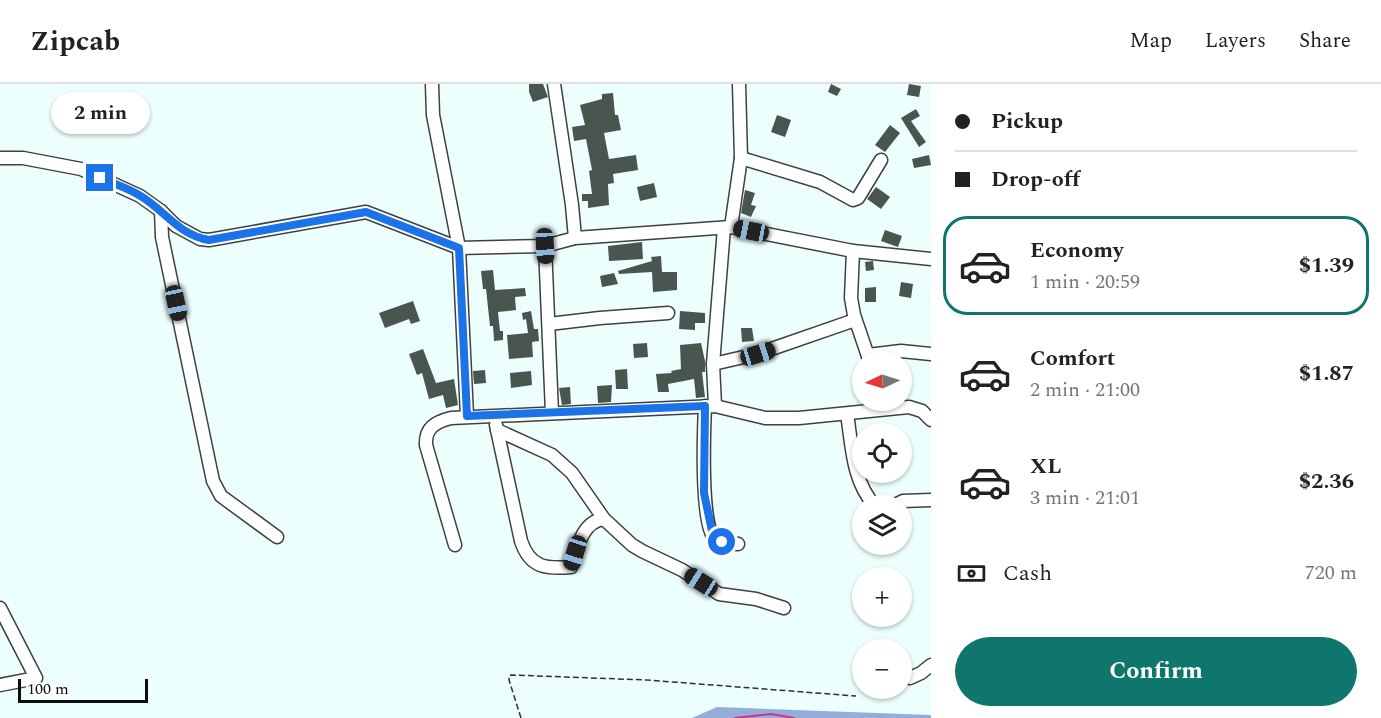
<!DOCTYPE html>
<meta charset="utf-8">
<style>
:root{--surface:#fff;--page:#f6f6f6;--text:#222;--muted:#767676;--line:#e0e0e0;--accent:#0f766e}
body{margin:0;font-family:Spectral,serif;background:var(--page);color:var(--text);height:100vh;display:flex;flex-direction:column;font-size:22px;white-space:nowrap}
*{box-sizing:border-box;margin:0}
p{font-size:20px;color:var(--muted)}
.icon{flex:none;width:33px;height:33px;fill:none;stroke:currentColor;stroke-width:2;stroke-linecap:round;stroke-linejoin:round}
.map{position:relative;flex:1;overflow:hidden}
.details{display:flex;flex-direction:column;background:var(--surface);width:450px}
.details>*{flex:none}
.banner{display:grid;align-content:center;height:132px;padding:0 24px;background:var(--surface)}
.needle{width:39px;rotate:266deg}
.tools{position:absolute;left:852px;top:267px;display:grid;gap:12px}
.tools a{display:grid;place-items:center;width:60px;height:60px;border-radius:50%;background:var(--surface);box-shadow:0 2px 4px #0004;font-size:30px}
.scale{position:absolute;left:18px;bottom:15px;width:130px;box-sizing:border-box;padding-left:6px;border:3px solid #0d0d0d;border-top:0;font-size:16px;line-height:21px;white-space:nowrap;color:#0d0d0d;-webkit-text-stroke:4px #fff;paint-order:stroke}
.end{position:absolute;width:27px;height:27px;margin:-14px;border:8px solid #1a73e8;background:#fff;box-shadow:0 0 0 3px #fff}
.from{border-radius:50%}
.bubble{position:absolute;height:42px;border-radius:21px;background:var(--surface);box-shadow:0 2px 4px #0004;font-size:20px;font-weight:700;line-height:42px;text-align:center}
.car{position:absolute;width:18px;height:36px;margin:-18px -9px;border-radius:8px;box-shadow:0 0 4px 2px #0007;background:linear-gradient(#222 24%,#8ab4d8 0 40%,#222 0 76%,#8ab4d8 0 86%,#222 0)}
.banner b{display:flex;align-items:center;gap:21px;height:57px;font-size:22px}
.banner b+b{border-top:2px solid var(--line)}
.banner i{width:15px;height:15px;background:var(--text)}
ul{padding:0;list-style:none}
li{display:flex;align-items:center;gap:18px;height:99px;margin:0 12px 9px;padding:0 12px;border:3px solid transparent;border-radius:24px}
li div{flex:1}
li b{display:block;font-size:22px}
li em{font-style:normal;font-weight:700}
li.active{border-color:var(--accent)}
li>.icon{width:54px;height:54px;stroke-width:1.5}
.pay{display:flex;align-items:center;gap:15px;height:66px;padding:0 24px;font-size:22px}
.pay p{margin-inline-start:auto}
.cta{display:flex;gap:12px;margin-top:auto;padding:12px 24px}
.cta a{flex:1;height:69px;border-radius:36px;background:var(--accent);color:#fff;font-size:24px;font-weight:700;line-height:69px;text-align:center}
header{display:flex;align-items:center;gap:36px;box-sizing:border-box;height:84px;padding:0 30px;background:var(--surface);border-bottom:2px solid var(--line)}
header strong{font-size:28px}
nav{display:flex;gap:33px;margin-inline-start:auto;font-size:21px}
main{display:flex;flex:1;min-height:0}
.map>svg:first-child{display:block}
</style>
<header>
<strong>Zipcab</strong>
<nav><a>Map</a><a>Layers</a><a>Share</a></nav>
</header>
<main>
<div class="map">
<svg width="931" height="634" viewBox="0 0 931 634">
<rect width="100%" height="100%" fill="#ecfffd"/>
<!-- forest -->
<polygon fill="#94addb" points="717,623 931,631 931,634 692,634"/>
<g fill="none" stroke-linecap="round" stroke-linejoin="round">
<!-- stream -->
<polyline stroke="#d03584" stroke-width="2" points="735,634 771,630 794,634"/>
</g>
<!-- building -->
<g fill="#49564f">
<polygon points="529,0 543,0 548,13 533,18 529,8"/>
<polygon points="831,0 841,5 837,12 828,8"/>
<polygon points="909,0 921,2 919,13 907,11"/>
<polygon points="613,9 615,31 618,31 621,46 604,49 609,75 636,71 638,86 613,90 614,99 608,100 609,121 588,124 588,117 582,117 582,110 592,110 589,87 592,86 586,55 574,57 572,43 585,41 580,21 602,15 602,10"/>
<polygon points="916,25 920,32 911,37 926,58 919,63 901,34"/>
<polygon points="777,31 791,36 785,53 771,48"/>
<polygon points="890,41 900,49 885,68 875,61"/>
<polygon points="929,71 931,81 914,84 912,75"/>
<polygon points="654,99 657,113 640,117 637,103"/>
<polygon points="876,103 890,113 881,125 867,115"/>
<polygon points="745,106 755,109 751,121 756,122 751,133 741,129"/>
<polygon points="885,146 902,152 898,163 881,157"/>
<polygon points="642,158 643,175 609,177 608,162"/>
<polygon points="661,172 662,188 677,188 677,206 653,208 652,188 619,190 618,187 652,177 651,173"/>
<polygon points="873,177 874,186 866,187 865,178"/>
<polygon points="493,186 495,206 525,204 526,212 515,213 516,226 498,228 500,247 503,247 503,256 494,257 493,242 490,242 486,205 483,205 481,187"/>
<polygon points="614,189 618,200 602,203 600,192"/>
<polygon points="901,198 913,200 911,214 899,212"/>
<polygon points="876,203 876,218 865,218 865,204"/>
<polygon points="413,217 420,237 411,240 409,235 385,244 379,229"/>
<polygon points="531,227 534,245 538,245 539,257 532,258 533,273 509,275 507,251 528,249 526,235 523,236 522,229"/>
<polygon points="680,227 705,229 705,239 695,239 695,246 679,245"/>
<polygon points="741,244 752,244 754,257 742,258"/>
<polygon points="647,259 648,273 634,274 633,260"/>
<polygon points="701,259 705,277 705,288 702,288 705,313 696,314 694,295 668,300 669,308 658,308 656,290 672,289 671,287 681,285 680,261"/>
<polygon points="423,265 436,299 454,295 458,321 446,324 443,311 429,315 422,289 417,291 409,270"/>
<polygon points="627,285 628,305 616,305 615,286"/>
<polygon points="485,286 486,299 474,300 473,287"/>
<polygon points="531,287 532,301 511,304 510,289"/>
<polygon points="612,301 611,318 598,319 597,302"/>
<polygon points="570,303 571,320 562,321 559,304"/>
</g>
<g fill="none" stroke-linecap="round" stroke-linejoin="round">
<defs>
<g id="minor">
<polyline points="432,0 433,31 459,164 467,332"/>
<polyline points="554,0 572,121 575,154"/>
<polyline points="0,74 23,74 81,85 140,112 161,127 176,142 200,155 209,156 366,128 459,164 545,162 575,154 731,143 853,167 931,175"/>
<polyline points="741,74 820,98 853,116 858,114 881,76"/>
<polyline points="161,127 162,153 213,397 221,412 277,453"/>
<polyline points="731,143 741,74 739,0"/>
<polyline points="545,162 552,329"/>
<polyline points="853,167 851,214 854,231 870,278"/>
<polyline points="549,240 600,234 668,229"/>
<polyline points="868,271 901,267 931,270"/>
<polyline points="713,280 757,270 855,236"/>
<path d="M705 322C704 345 700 442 715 455 720 460 732 459 738 460"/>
<polyline points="715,322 713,280 724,144"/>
<path d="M847 330C852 361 852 397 875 422"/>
<path d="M496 341 521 457C530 484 546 485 571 483 577 465 582 437 604 435"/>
<polyline points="497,346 552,371 572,389 604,435 632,461 642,467 682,486 719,510 756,515 784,524"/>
<polyline points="893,422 903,417 931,416"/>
<path d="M455 461 426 361C425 344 435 338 451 334L715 322 765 334H799L909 323 922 327 931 336"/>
<polyline points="0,524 36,594 0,601"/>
<polyline points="910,594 921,589 931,581"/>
</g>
</defs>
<!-- minor casing -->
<use href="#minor" stroke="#404040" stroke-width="15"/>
<!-- path -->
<polyline stroke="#2f2f2f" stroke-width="1.5" stroke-dasharray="6 3" stroke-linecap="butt" points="521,634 509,596 509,592 511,591 647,596 856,612"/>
<!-- minor -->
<use href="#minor" stroke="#fff" stroke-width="12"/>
</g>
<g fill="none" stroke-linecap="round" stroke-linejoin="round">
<!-- route -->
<path stroke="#1a73e8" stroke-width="8" d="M100 94C113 99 127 104 139 111 165 126 178 151 209 156L366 128 459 164 467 332 705 322 704 409 713 452 722 458"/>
</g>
</svg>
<div class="tools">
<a><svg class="needle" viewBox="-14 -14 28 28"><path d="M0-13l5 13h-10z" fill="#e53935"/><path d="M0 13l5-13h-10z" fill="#767676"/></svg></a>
<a><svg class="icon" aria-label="locate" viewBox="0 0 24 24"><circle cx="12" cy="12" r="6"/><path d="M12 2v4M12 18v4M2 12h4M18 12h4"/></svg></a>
<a><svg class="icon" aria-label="layers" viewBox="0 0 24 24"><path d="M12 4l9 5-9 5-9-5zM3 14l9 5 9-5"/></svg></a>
<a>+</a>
<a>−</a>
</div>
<div class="scale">100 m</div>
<i class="end from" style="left:722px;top:458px"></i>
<i class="end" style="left:100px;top:94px"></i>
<div class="bubble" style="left:51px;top:8px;width:99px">2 min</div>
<i class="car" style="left:751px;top:147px;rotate:281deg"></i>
<i class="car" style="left:545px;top:162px;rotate:177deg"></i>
<i class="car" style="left:176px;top:219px;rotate:168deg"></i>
<i class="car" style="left:758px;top:270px;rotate:73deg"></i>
<i class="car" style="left:575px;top:469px;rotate:197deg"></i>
<i class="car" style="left:701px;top:498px;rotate:302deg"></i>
</div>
<section class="details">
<div class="banner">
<b><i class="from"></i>Pickup</b>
<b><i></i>Drop-off</b>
</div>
<ul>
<li class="active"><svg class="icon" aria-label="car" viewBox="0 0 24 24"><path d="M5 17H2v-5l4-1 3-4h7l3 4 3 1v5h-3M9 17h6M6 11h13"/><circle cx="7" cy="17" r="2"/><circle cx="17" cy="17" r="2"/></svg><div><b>Economy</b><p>1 min · 20:59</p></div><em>$1.39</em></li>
<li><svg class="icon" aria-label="car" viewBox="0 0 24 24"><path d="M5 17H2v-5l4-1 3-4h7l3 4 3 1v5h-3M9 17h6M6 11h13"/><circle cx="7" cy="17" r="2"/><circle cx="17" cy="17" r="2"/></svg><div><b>Comfort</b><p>2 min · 21:00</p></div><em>$1.87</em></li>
<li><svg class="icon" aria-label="car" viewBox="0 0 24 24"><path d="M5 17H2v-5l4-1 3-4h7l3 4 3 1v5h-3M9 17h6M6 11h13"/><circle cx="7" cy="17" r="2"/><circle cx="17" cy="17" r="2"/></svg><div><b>XL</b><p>3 min · 21:01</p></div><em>$2.36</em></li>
</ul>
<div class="pay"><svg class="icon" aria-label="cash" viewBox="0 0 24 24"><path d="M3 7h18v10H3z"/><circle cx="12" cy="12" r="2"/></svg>Cash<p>720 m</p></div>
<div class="cta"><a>Confirm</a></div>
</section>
</main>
